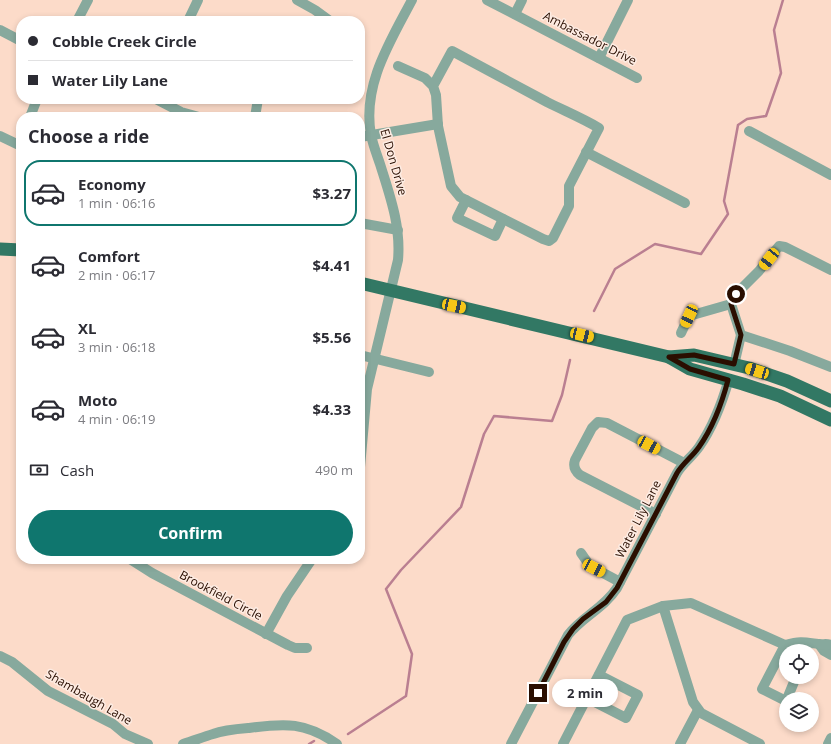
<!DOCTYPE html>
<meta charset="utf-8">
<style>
:root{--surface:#fff;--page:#f2f2f3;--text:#2b2b33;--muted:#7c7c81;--line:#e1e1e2;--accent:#0f766e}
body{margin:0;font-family:"Open Sans",sans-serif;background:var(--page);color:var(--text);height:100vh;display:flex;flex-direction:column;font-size:15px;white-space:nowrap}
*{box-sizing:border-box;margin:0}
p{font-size:13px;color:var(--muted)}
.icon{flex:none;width:22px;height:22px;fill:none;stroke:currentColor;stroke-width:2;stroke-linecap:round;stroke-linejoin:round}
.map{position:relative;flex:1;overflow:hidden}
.drawer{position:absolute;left:16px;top:112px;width:349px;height:452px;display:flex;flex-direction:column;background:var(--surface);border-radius:16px;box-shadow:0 2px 6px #0003}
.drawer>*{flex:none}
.top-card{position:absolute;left:16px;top:16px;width:349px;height:88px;border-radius:16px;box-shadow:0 2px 6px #0003;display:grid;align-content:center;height:88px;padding:0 12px;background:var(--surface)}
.buttons{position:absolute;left:779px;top:644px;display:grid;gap:8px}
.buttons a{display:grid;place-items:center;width:40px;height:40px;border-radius:50%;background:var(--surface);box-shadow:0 2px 6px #0003;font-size:20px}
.end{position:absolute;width:18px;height:18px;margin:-9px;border:5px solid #2a0e00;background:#fff;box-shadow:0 0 0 2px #fff}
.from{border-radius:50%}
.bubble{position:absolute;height:28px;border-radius:14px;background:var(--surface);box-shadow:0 2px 6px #0003;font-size:13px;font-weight:700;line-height:28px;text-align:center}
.car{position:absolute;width:12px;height:24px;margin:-12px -6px;border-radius:5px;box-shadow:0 0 3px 1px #0007;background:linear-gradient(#f5c518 24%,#345 0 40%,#f5c518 0 76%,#345 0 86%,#f5c518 0)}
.top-card b{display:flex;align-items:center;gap:14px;height:38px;font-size:15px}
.top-card b+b{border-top:1px solid var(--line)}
.top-card i{width:10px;height:10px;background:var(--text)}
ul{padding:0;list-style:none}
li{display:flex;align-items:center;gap:12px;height:66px;margin:0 8px 6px;padding:0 4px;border:2px solid transparent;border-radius:16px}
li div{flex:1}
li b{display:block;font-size:15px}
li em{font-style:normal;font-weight:700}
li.selected{border-color:var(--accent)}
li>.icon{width:36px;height:36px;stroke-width:1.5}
h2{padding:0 12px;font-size:18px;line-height:48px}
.pay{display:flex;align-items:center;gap:10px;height:44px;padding:0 12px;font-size:15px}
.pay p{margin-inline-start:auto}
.primary-button{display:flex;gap:8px;margin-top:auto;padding:8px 12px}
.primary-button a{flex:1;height:46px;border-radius:24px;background:var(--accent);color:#fff;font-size:16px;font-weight:700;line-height:46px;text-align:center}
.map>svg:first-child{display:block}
</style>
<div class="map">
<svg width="831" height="744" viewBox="0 0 831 744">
<rect width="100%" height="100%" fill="#fcdbc9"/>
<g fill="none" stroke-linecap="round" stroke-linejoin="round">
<!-- stream -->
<g stroke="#ba7f91" stroke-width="2.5">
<polyline points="594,311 615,269 655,244 701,254 728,214 724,201 738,125 747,119 766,116 781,73 774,30 783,0"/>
<polyline points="348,734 406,696 412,654 386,589 401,570 461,507 484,434 494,416 552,421 562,395 570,360"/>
<polyline points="309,744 314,741"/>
</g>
<!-- minor -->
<g stroke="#87a99d" stroke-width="10">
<polyline points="297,0 315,10 330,21"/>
<polyline points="487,0 637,78"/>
<polyline points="515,14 522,0"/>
<polyline points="77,21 88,0"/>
<polyline points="188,21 198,0"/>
<polyline points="0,30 21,41"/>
<polyline points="599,58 628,0"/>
<path d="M398 66 425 78 433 86 436 95 438 126 451 186 460 197 543 239 549 241 553 238 569 206V186L599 128C582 118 565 111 547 102 515 85 484 68 452 51L433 86"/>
<polyline points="156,99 181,112 199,117"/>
<polyline points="30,117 37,99"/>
<polyline points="255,117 258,99"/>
<polyline points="749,131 831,175"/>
<polyline points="0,136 21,146"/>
<polyline points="360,137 438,124"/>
<polyline points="586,152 685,203"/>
<polyline points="466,200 457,218 495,236 503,219"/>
<polyline points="360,223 398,230"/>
<polyline points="681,333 689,316 731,304"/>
<polyline points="741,335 790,351 831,367"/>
<polyline points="360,355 429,372"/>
<polyline points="734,365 741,335 731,304 736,294 759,271 779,246 785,247 831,270"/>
<path d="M360 467 367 389 398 260C401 226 390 196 380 164 377 155 373 145 371 135 362 85 390 42 412 0"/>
<path d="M656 514 580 475C575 471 573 466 575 460L592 428 598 422 607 423 684 463"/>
<polyline points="581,553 590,566 620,582"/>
<polyline points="130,559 152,573 288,645 295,648 307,648"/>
<polyline points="663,606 693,702 701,713 760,744"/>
<polyline points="266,634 287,596 312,559"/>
<polyline points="819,644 824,651 831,655"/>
<polyline points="785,645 762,689 786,701"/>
<polyline points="0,656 12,662 48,691 113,724 125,734 148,744"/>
<polyline points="587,698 626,718 638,695 599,675"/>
<polyline points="787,699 796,677"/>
<path d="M183 744C193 741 203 737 213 734 224 730 237 729 249 728 285 723 306 722 337 744"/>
<path d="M511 744 568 635C582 617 604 608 617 588L677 473C683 463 692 457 699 447 713 427 722 403 729 379"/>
<path d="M563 744 627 620 663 606 691 603 785 645C801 641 803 642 818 644 823 645 826 643 831 645"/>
<polyline points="680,744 698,710"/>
<polyline points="828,744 831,738"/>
</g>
<!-- major -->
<g stroke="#327864" stroke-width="13">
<polyline points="0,249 21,250"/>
<polyline points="360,283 669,357 690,369 743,384 780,396 831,420"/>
<polyline points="669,357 694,355 749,368 787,381 831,401"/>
</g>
</g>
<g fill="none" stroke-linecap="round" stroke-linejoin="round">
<!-- route -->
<path stroke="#2a0e00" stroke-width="5" d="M538 693 564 642 573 629 583 619 606 602 617 588 677 473C683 463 692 457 699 447 713 427 722 403 728 380L690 369 669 357 694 355 734 364 741 335 731 304 736 294"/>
</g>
<g text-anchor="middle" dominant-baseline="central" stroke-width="3" stroke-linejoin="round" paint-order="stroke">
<!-- street labels -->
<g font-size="12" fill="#2a0e00" stroke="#fdece3">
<text transform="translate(590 38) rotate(27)">Ambassador Drive</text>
<text transform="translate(394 162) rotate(74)">El Don Drive</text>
<text transform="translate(638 519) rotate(-63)">Water Lily Lane</text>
<text transform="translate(221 595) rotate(28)">Brookfield Circle</text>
<text transform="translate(89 697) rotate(30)">Shambaugh Lane</text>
</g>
</g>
</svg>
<div class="buttons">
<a><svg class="icon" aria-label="locate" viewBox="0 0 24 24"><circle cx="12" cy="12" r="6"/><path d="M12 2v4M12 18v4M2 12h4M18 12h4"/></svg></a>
<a><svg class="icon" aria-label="layers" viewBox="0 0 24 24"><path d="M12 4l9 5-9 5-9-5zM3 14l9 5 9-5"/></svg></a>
</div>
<i class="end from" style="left:736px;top:294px"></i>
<i class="end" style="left:538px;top:693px"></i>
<div class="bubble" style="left:552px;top:679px;width:66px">2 min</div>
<i class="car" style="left:769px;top:259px;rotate:218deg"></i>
<i class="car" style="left:454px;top:306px;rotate:102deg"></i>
<i class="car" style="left:689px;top:316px;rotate:205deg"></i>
<i class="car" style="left:582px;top:335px;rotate:103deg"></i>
<i class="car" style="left:757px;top:371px;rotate:287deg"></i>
<i class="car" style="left:649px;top:445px;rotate:118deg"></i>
<i class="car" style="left:594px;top:568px;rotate:117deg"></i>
<div class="top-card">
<b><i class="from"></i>Cobble Creek Circle</b>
<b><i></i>Water Lily Lane</b>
</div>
<section class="drawer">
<h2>Choose a ride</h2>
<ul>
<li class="selected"><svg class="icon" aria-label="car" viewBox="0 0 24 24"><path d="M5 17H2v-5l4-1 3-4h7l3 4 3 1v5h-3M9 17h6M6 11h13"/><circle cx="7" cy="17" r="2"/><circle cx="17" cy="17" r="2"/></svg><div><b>Economy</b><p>1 min · 06:16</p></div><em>$3.27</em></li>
<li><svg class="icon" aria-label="car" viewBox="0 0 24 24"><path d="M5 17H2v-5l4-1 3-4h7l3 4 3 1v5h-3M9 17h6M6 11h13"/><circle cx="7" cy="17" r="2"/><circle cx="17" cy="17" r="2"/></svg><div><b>Comfort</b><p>2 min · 06:17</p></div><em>$4.41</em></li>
<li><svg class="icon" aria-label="car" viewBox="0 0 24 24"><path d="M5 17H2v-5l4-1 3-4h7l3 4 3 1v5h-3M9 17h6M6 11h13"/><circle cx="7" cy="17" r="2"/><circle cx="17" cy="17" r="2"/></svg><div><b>XL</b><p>3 min · 06:18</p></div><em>$5.56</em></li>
<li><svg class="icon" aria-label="car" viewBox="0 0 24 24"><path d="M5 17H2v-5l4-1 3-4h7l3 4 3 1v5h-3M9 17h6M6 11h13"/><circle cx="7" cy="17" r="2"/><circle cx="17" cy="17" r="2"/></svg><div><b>Moto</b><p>4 min · 06:19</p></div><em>$4.33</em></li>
</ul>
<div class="pay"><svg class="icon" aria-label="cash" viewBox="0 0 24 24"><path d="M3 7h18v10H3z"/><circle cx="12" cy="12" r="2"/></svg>Cash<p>490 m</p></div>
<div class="primary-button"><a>Confirm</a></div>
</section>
</div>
